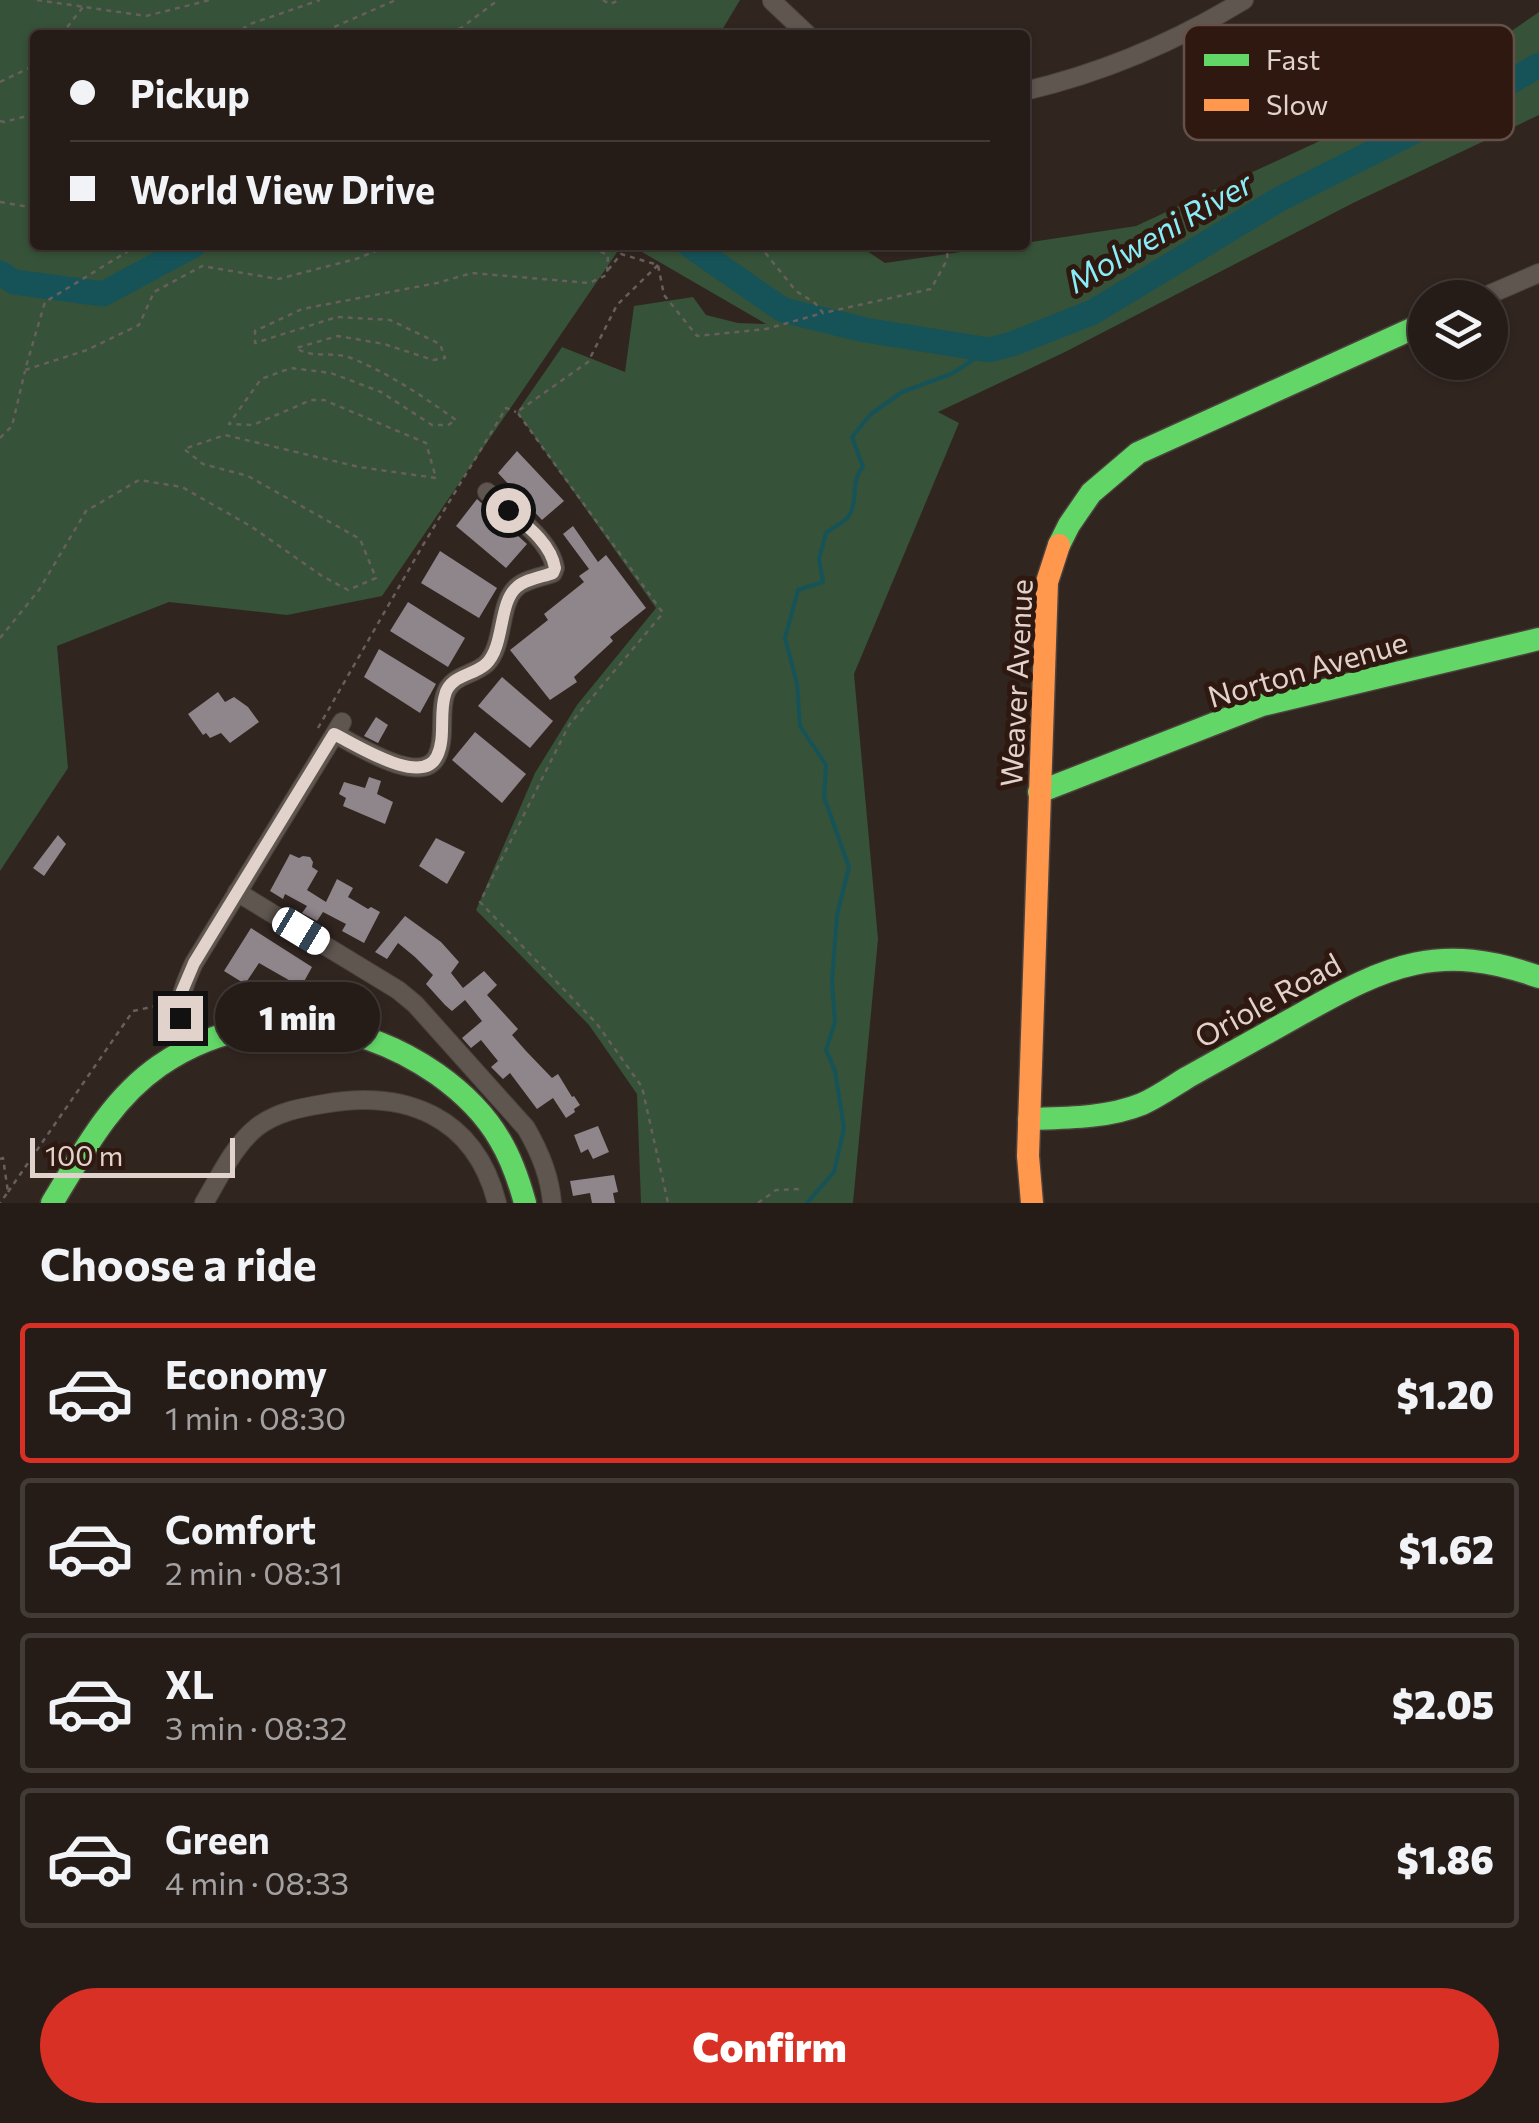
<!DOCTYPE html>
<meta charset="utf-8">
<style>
:root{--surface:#251c18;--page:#312925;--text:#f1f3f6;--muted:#a3a1a2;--line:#423a37;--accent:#d93025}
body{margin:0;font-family:Commissioner,sans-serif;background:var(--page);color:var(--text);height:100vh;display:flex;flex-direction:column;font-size:38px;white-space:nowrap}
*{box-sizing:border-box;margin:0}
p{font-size:32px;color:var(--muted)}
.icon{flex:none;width:55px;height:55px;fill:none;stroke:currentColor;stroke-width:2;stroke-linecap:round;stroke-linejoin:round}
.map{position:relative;height:1203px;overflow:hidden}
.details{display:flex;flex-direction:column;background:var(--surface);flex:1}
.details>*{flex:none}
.top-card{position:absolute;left:30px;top:30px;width:1000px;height:220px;border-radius:10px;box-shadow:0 2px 8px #0004,0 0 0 2px var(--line);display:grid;align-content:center;height:220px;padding:0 40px;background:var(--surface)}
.buttons{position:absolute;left:1408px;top:280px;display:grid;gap:20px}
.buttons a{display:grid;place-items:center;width:100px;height:100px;border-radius:50%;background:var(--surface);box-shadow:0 2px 8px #0004,0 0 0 2px var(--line);font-size:50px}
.scale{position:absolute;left:30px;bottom:25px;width:205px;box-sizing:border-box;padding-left:10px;border:5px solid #e2d2cc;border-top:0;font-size:28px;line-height:35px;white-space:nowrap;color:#e2d2cc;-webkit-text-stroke:8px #2f180f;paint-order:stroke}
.end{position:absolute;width:45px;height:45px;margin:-22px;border:12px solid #e2d2cc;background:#111;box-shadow:0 0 0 5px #111}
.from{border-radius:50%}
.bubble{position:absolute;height:70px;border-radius:35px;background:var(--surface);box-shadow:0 2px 8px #0004,0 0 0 2px var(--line);font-size:32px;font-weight:800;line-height:70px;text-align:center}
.car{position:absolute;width:30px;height:60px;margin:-30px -15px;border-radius:12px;box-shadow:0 0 8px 2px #0007;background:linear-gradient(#fff 24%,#345 0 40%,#fff 0 76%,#345 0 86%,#fff 0)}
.top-card b{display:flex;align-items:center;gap:35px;height:95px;font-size:38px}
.top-card b+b{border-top:2px solid var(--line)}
.top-card i{width:25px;height:25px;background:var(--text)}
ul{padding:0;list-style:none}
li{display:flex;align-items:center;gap:30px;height:140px;margin:0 20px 15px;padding:0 20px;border:5px solid var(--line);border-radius:10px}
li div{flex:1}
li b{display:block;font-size:38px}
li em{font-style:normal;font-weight:800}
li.current{border-color:var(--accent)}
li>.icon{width:90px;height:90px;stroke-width:1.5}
h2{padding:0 40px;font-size:45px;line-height:120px}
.cta{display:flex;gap:20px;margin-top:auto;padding:20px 40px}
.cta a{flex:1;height:115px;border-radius:60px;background:var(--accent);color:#fff;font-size:40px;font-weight:800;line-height:115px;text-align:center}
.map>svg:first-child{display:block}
</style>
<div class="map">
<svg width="1539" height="1203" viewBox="0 0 1539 1203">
<rect width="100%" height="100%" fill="#312520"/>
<!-- green -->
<g fill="#365238">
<polygon points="0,0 740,0 719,35 35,35 35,245 622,245 382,596 287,615 169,602 57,646 68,768 0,871"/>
<polygon points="1539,12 1539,115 1353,203 1065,352 938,412 959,423 854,674 878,939 853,1203 641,1203 637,1094 589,1025 476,910 535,773 577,705 656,608 517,412 562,347 625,372 634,306 693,297 706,315 738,323 766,324 630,245 858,245 885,263 1009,245 1025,245 1025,243 1136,226 1417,96"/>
</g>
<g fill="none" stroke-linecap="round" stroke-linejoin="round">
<!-- stream -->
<path stroke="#165359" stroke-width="4" d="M807 1203 834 1172 844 1128 835 1071 826 1050 835 1022 832 982 837 915 849 867 824 797 826 765 800 726 797 684 785 638 798 590 823 582 819 559 826 533C832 528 843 523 848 517 859 502 850 480 863 467L852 437 871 414 902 392 951 374 989 350"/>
<!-- river -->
<g stroke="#165359" stroke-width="25">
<polyline points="689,245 783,310 865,330 989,350 1012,344 1093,312 1278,200 1500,88 1539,65"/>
<polyline points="0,273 14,282 103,294 194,245"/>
</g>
</g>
<!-- building -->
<g fill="#8f868c">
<polygon points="517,451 564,501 542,520 498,473"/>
<polygon points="477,499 527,544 506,568 456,526"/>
<polygon points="573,526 598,562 606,555 646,608 610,637 613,641 574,677 577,682 550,700 510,650 548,620 544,614 584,582 579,576 589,569 563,534"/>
<polygon points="440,551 497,588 479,618 421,583"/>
<polygon points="408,602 465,638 448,667 390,631"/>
<polygon points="379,649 436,684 420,713 364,677"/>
<polygon points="502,677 553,721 530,748 478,706"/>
<polygon points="218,692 225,702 234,697 248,707 259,722 230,743 221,733 210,738 206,733 203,735 188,714"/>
<polygon points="376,717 388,725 378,743 364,736"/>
<polygon points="475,732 526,774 502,803 452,760"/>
<polygon points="369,777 381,781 377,794 393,802 385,824 343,806 346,798 339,794 344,782 365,788"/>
<polygon points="58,835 66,844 44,876 33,868"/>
<polygon points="436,838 465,852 447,884 419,866"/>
<polygon points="290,854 299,858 303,856 310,857 313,862 312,867 318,871 307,890 326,902 337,879 353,888 348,897 368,909 371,907 380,912 364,943 342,931 346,924 323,912 317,921 302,913 307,906 285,894 283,899 270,891"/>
<polygon points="405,916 441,942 459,962 451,973 463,988 484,971 497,985 487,995 518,1029 512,1035 526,1051 552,1078 558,1074 572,1097 574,1096 580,1105 574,1109 575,1112 566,1118 553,1098 537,1109 510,1073 503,1079 491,1067 498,1061 481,1040 471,1048 462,1038 482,1021 465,1000 452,1011 445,1005 426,984 433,975 415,957 398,943 387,959 375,952"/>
<polygon points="251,928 312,967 301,987 259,963 245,984 224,971"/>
<polygon points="598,1126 609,1152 593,1159 588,1149 581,1153 574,1135"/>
<polygon points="614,1175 618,1192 613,1193 615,1203 592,1203 590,1193 573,1196 570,1181"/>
</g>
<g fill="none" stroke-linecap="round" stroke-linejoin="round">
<defs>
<g id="street">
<polyline points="772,1 808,35"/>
<path d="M1025 91C1102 73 1177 41 1244 0"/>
<polyline points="1481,298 1539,273"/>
<path d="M335 734C355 744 422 788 437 756 446 738 439 714 445 695 451 675 472 676 486 664 505 646 498 603 517 587 526 579 542 577 553 573L555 568C550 538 509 511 487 492"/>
<path d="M237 892 398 990 415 1004 526 1128C540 1152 550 1176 552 1203"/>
<path d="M190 1049C174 1014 178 997 194 963L342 722"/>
<path d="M204 1203C219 1178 234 1145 257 1127 277 1112 299 1108 323 1104 405 1089 475 1116 497 1203"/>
</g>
<g id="fast">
<polyline points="1059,545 1069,525 1091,493 1138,453 1425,323"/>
<polyline points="1039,792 1262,705 1539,639"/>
<path d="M1029 1119C1066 1118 1108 1118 1142 1104 1158 1097 1173 1086 1188 1077 1226 1056 1264 1035 1301 1014 1388 965 1440 941 1539 977"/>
<path d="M52 1203C82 1154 110 1100 159 1066 246 1006 353 1016 437 1074 461 1091 485 1114 500 1140 512 1160 519 1181 525 1203"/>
</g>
<polyline id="slow" points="1032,1203 1028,1156 1047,582 1059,545"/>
</defs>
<!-- street casing -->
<use href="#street" stroke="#4c423d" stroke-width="20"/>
<!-- fast casing -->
<use href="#fast" stroke="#4c423d" stroke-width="25"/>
<!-- slow casing -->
<use href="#slow" stroke="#4c423d" stroke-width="25"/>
<!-- path -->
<g stroke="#675f5c" stroke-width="2.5" stroke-dasharray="5 5" stroke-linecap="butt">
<polyline points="37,0 146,16 210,0"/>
<polyline points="603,0 609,4 621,0"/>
<polyline points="61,35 83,7"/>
<polyline points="234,35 250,24 320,0"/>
<polyline points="316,35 396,0"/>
<polyline points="419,35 461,28 498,0"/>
<polyline points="0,82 35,65"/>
<polyline points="0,121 4,122 35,114"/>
<polyline points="0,202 35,208"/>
<polyline points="138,245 45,302 25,370 87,350 139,325 154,292 202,266 278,279 356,259 391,245"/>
<polyline points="759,245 796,291 815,303 823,313 931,289 947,260 948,245"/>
<polyline points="658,265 617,305 588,362 517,412 663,613 569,725 480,902 597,1024 642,1087 668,1203"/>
<polyline points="608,270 621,254 658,265 664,295 697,336 766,329 823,313"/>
<polyline points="0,438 12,426 25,371"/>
<path d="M0 638 39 590 86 511 139 480 182 487 252 527 322 576 348 590 376 578 360 539 248 476 203 464 184 449 225 435 359 467 436 478 426 443 324 400H311L253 425 229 424 261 379 291 368 331 373 381 392 432 425H448L456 420C421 395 390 374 351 358 333 351 312 359 296 348L338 336 384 344 433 360 445 358 440 344 390 320 337 317 255 343V331L302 309 437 283 472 273 589 283 607 275 608 255 585 245"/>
<polyline points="318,728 423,545 506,408 516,412"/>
<polyline points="0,1159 3,1158 8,1192 0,1203"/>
<polyline points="8,1192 133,1011 165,1004"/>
<polyline points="758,1203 776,1190 801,1189"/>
</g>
<!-- street -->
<use href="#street" stroke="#5f5650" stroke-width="18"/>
<!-- fast -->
<use href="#fast" stroke="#63d668" stroke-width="22"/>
<!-- slow -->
<use href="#slow" stroke="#ff974d" stroke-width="22"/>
</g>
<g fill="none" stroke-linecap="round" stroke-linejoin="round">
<!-- route -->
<path stroke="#e2d2cc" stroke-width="12" d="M180 1018V996L194 963 334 734C355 744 422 788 437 756 446 738 439 714 445 695 450 675 473 676 486 664 505 646 498 603 517 587 526 579 542 577 553 573L555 568C551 543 526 525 508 510"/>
</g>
<g text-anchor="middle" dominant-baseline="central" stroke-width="10" stroke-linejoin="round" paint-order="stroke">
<!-- street labels -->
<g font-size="30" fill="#e2d2cc" stroke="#2f180f">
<text transform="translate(1307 668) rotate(-16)">Norton Avenue</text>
<text transform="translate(1015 683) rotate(-87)">Weaver Avenue</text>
<text transform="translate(1267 999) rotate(-29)">Oriole Road</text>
</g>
<!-- water labels -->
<g font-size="32" font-style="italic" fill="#88edf9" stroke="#2f180f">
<text transform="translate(1159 231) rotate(-30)">Molweni River</text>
</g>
</g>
<!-- legend -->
<rect x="1184" y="25" width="330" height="115" rx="15" fill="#2f180f" stroke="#655048" stroke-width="2.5"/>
<rect x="1204" y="54" width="45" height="12" fill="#63d668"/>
<rect x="1204" y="99" width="45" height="12" fill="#ff974d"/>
<g font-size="28" fill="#e2d2cc">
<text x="1266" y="70">Fast</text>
<text x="1266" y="115">Slow</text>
</g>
</svg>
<div class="buttons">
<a><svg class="icon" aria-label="layers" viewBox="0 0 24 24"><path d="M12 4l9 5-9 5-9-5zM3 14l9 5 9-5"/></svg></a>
</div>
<div class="scale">100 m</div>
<i class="end from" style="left:508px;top:510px"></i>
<i class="end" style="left:180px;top:1018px"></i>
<div class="bubble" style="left:215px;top:982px;width:165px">1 min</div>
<i class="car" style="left:301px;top:931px;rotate:121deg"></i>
<div class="top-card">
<b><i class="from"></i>Pickup</b>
<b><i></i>World View Drive</b>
</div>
</div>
<section class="details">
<h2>Choose a ride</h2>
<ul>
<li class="current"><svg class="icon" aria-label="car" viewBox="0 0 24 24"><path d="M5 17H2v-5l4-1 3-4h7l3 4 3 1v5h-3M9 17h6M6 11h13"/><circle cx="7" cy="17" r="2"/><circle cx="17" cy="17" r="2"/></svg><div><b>Economy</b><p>1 min · 08:30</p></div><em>$1.20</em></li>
<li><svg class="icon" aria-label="car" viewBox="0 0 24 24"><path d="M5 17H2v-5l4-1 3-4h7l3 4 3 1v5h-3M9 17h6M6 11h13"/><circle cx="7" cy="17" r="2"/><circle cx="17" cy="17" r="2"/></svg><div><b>Comfort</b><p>2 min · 08:31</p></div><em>$1.62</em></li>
<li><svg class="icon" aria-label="car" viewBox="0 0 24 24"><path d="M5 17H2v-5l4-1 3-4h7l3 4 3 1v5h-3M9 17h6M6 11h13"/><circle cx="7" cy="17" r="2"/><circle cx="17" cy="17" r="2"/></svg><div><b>XL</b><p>3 min · 08:32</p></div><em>$2.05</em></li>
<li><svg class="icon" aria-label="car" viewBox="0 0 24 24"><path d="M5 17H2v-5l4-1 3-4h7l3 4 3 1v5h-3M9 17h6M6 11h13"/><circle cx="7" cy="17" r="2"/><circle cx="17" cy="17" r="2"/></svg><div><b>Green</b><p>4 min · 08:33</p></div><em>$1.86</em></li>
</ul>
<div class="cta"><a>Confirm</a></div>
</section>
